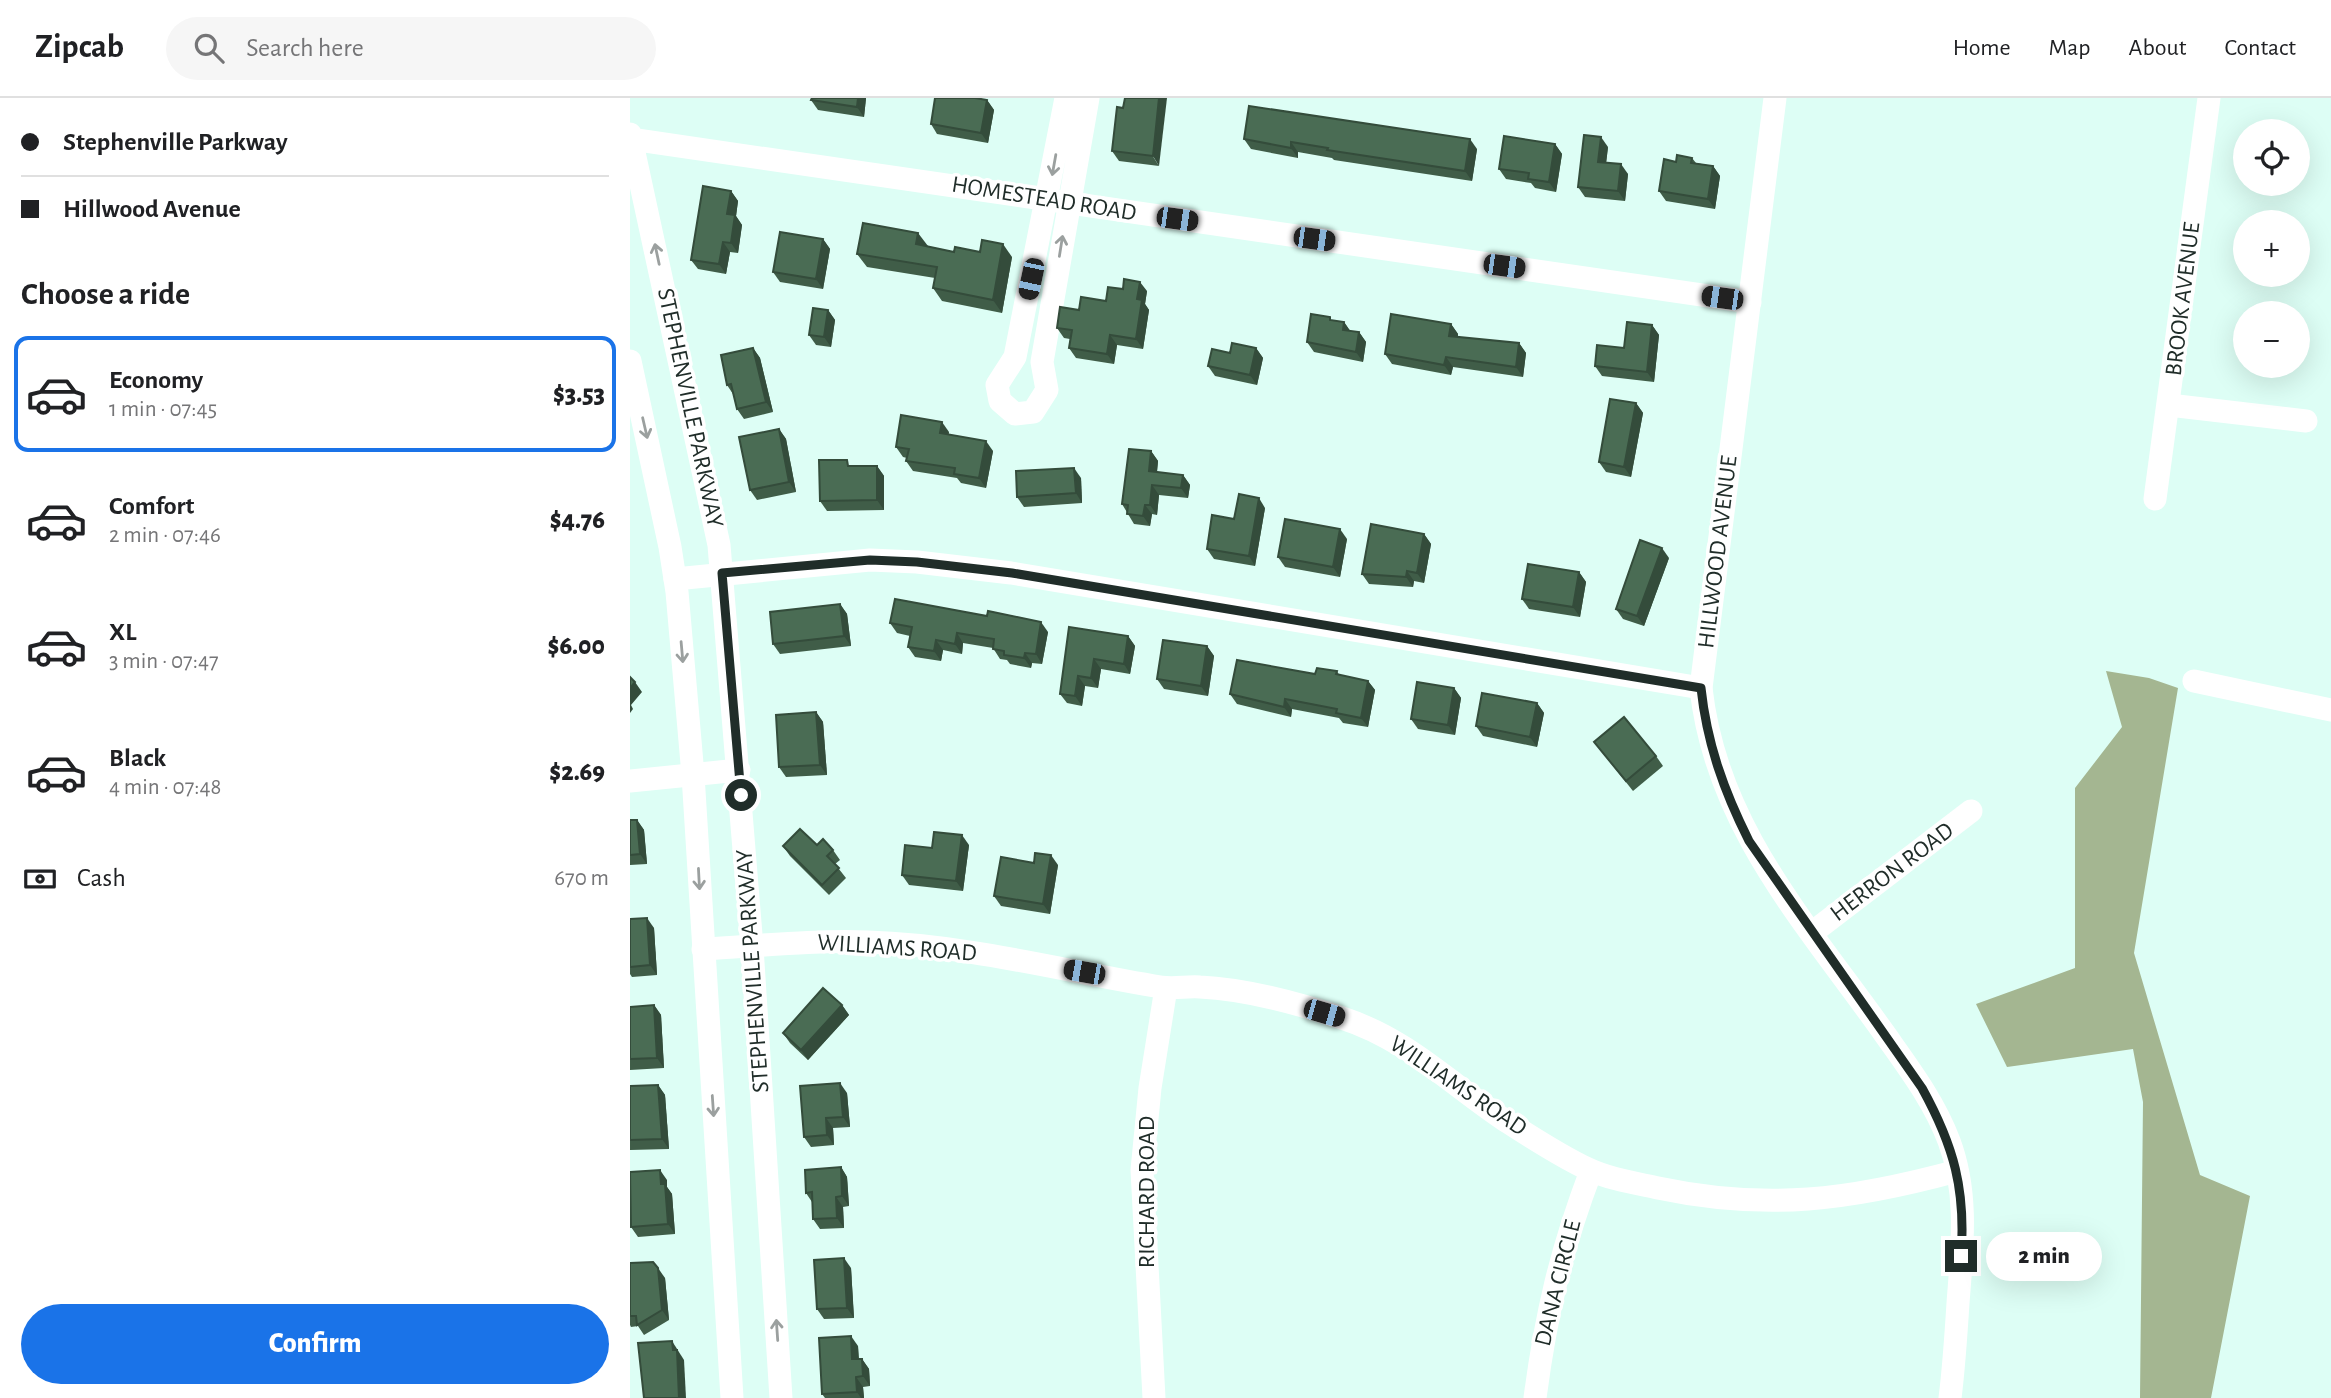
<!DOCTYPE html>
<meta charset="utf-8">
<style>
:root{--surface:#fff;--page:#f6f6f6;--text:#202124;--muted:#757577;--line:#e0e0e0;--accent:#1a73e8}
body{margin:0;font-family:"Alegreya Sans",sans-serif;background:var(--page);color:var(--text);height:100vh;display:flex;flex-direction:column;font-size:26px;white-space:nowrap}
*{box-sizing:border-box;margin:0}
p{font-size:23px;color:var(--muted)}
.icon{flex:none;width:38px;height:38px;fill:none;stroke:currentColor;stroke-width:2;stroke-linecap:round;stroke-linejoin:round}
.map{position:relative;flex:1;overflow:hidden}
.details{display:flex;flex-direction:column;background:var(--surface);width:630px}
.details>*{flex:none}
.top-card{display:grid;align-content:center;height:154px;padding:0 21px;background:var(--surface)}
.buttons{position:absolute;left:1603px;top:21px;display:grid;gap:14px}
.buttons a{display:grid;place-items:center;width:77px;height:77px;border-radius:50%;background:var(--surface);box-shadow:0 7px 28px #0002;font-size:35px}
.end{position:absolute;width:32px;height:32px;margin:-16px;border:9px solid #202d29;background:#fff;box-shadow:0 0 0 4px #fff}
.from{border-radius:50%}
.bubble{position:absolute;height:49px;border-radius:24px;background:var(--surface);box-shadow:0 7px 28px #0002;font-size:23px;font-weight:800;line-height:49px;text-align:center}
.car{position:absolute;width:21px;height:42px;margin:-21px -10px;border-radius:9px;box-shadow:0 0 5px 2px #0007;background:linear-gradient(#222 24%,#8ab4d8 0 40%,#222 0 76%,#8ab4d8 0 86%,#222 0)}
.top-card b{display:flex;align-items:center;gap:24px;height:66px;font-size:26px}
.top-card b+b{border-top:2px solid var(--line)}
.top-card i{width:18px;height:18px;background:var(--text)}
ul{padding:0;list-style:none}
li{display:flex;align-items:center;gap:21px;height:116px;margin:0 14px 10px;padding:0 7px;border:4px solid transparent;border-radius:14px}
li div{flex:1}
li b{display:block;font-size:26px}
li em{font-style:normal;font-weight:800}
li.on{border-color:var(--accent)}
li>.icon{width:63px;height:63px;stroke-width:1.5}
h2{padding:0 21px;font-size:32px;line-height:84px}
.pay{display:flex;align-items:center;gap:18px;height:77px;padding:0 21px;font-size:26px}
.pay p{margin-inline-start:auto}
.cta{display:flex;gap:14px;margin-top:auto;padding:14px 21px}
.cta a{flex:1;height:80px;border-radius:42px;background:var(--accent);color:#fff;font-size:28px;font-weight:800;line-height:80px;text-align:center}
header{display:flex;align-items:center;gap:42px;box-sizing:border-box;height:98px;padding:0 35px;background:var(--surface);border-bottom:2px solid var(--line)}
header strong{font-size:33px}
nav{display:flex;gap:38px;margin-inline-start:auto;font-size:24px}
.search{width:490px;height:63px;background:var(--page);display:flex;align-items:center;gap:18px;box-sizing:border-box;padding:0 24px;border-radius:38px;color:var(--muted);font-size:26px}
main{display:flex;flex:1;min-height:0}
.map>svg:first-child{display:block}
</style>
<header>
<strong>Zipcab</strong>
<div class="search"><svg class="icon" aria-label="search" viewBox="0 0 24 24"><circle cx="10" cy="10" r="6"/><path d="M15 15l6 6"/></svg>Search here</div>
<nav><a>Home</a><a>Map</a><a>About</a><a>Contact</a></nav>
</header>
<main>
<section class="details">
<div class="top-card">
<b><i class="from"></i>Stephenville Parkway</b>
<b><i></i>Hillwood Avenue</b>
</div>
<h2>Choose a ride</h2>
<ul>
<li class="on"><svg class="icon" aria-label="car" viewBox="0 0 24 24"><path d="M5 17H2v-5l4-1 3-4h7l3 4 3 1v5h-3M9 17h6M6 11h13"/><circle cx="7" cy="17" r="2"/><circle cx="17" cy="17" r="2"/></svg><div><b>Economy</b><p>1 min · 07:45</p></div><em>$3.53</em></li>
<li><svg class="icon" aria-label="car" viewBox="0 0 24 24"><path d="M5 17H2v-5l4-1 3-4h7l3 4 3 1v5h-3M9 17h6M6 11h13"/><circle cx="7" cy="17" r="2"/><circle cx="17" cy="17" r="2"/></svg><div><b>Comfort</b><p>2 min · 07:46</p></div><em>$4.76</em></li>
<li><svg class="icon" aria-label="car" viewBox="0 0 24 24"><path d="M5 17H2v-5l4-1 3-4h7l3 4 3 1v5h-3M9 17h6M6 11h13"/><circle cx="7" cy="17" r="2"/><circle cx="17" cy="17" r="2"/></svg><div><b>XL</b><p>3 min · 07:47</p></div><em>$6.00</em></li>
<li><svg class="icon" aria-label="car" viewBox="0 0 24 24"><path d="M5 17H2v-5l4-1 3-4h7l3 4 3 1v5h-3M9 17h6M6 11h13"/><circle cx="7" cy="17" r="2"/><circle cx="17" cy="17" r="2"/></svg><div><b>Black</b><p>4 min · 07:48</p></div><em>$2.69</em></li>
</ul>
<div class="pay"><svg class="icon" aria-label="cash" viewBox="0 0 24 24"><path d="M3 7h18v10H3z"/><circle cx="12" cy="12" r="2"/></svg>Cash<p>670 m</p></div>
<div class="cta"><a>Confirm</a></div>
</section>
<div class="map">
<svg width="1701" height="1300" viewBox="0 0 1701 1300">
<rect width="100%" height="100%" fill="#ddfef5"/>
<!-- forest -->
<polygon fill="#a4b691" points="1476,573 1519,580 1548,590 1504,855 1570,1077 1620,1098 1581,1300 1510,1300 1513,1004 1503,951 1377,969 1346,906 1445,870 1445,690 1492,629"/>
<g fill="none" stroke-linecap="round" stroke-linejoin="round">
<!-- minor -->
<g stroke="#fff" stroke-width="23">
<polyline points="436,0 385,259 367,287 370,303 385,316 403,314 417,292 412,264 458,0"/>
<path d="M1145 0 1071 590C1086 728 1176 825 1254 935 1278 969 1304 1003 1319 1043 1339 1096 1332 1151 1328 1205 1326 1237 1324 1269 1320 1300"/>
<polyline points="0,36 89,447 122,849 151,1300"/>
<polyline points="0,41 1120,204"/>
<polyline points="0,263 40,449 47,494 63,677 102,1300"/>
<polyline points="1539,307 1676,323"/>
<polyline points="1525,401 1579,0"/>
<polyline points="45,481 240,462 287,464 381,475 1071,590"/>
<polyline points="1564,583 1701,612"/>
<polyline points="0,683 109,672"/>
<polyline points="1183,834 1341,713"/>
<path d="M73 851C128 848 183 842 238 844 337 847 433 873 531 889 544 891 557 888 570 889 614 891 670 906 712 920 777 941 818 984 873 1021 900 1038 928 1057 958 1071 979 1081 1005 1085 1028 1090 1137 1113 1220 1102 1327 1073"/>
<polyline points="524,1300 512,1072 520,990 536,890"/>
<path d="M905 1300C916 1216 931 1152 961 1073"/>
</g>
</g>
<!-- wall -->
<g fill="#405d48">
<polygon points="236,0 234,19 188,12 181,2"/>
<polygon points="357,2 364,12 358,45 307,36 301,26"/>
<polygon points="493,10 529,68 489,63 482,53"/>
<polygon points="614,41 847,51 842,83 704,62 702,60 668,54 668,60 621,51"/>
<polygon points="925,46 932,56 926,94 905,90 901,85 876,81 869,71"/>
<polygon points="978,49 976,65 998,76 995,103 955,99 948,89"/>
<polygon points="1062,60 1066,65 1083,68 1090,78 1085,111 1036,103 1029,93 1046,64"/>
<polygon points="101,93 108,103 106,118 112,127 108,155 100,154 96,176 68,171 61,162"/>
<polygon points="193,141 200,151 193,191 150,184 143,174"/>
<polygon points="297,148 324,154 350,154 382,159 372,215 312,203 303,190 305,180 237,169 227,156"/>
<polygon points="517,193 515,206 519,212 513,251 487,247 484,266 446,260 439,250 440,241 434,240 427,230 449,212 476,203"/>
<polygon points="198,212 205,222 201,249 186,247 179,237"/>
<polygon points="703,223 714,224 720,233 729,234 736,244 733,264 684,254 677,244"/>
<polygon points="821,226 828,236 828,239 889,245 896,255 893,279 823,269 821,277 762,266 755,256"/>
<polygon points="1022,227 1029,237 1024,284 972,278 965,268 994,250"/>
<polygon points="123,250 130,260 143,314 114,321 107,311 103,296 97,287"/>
<polygon points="626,250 633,260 627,287 585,278 578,268 600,255"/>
<polygon points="1006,305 1013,315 1001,379 976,374 969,364"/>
<polygon points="149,331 156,341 166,394 127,402 120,392"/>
<polygon points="319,334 318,337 363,353 356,390 331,385 327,380 283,373 276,363 277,360 273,359 266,349"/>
<polygon points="521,353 528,363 527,374 553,377 560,387 558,400 529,397 527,417 522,416 520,428 504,426 492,406"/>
<polygon points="247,368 254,378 254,412 197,413 190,403"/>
<polygon points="451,380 452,405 394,409 387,399"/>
<polygon points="635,410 625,468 584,461 577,451 604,421"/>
<polygon points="794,436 801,446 794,485 784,483 783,489 739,486 732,476"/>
<polygon points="717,441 710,479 655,469 648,459"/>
<polygon points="1039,460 1014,528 993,521 986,511"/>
<polygon points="949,474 956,484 950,519 899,511 892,501"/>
<polygon points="210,506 217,516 221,548 150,556 143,546"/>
<polygon points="260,525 418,534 412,566 402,565 401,570 380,566 377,562 370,561 363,550 333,545 332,556 313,552 311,563 285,559 278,549 280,538 267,535"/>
<polygon points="439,529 498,538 505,548 500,576 471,571 468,590 455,588 452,608 437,605 430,596"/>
<polygon points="577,548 584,558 578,598 534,591 527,581"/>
<polygon points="707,573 709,577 738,583 745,592 738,629 713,625 709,620 662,611 661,619 607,606 600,596 685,576"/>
<polygon points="824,590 831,600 825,637 788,631 781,621"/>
<polygon points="907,605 914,615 907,649 853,638 846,628"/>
<polygon points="186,614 193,624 197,677 156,679 149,669"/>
<polygon points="964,644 1026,658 1033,668 1003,693"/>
<polygon points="0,722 7,722 14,732 17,766 0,767"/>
<polygon points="187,747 203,752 210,762 205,766 216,780 199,797 160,758 153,748"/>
<polygon points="339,747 333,793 279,787 272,777 302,750"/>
<polygon points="404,765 428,767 420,816 371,808 364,798"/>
<polygon points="0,821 24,830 27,877 2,879 0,876"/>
<polygon points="24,907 31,917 34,970 0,972 0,909"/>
<polygon points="212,907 219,917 178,962 160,945 153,935"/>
<polygon points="28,987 35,997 39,1051 0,1052 0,988"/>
<polygon points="217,995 220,1029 203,1030 204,1047 181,1049 174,1039"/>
<polygon points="211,1069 217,1079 219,1108 213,1109 214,1130 190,1131 183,1121 182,1104 176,1095"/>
<polygon points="37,1082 37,1089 42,1096 45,1136 8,1139 1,1129"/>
<polygon points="0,1165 35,1180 39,1222 14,1237 8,1228 1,1229 0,1227"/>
<polygon points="221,1170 224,1220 194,1221 187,1211"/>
<polygon points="228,1248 229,1261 232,1261 239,1271 240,1288 233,1289 234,1300 195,1300 192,1296"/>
</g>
<!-- shaded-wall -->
<g fill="#344c3b">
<polygon points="228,0 236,0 234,19 227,9"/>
<polygon points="529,0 537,0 529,68 523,58"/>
<polygon points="357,2 364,12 358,45 351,35"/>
<polygon points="971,39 978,49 975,74 968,64"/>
<polygon points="840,41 847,51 842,83 835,73"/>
<polygon points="661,44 668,54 668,60 661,50"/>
<polygon points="925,46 932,56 926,94 919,84"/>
<polygon points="991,66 998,76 995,103 988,93"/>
<polygon points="1083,68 1090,78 1085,111 1078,101"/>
<polygon points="101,93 108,103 106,118 112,127 108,155 101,145 97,116"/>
<polygon points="288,135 298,148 296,159 286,146"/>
<polygon points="193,141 200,151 193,191 186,181"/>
<polygon points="93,144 100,154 96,176 89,166"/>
<polygon points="373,146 382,159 372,215 363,202"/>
<polygon points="510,184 517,193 515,206 519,212 513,251 506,241 507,201"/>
<polygon points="198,212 205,222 201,249 194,239"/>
<polygon points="714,224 721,234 713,232"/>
<polygon points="821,226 828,236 826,248 819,238"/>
<polygon points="1022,227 1029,237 1024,284 1017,274"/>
<polygon points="729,234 736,244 733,264 726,254"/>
<polygon points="480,237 487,247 484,266 477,256"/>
<polygon points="889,245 896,255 893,279 886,269"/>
<polygon points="123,250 130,260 143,314 136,304"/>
<polygon points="626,250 633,260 627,287 620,277"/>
<polygon points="816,259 823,269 821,277 814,267"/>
<polygon points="1006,305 1013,315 1001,379 994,369"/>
<polygon points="312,324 319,334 317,345 310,335"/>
<polygon points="149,331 156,341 166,394 159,384"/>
<polygon points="356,343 363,353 356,390 349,380"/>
<polygon points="521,353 528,363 526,383 519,373"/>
<polygon points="247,368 254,378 254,412 247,402"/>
<polygon points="444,370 451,380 452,405 446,395"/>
<polygon points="553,377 560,387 558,400 551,390"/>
<polygon points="522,387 529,397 527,417 520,407"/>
<polygon points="629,400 635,410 625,468 619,458"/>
<polygon points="515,407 522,416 520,428 513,418"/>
<polygon points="710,431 717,441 710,479 703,469"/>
<polygon points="794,436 801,446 794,485 787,475"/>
<polygon points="1032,450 1039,460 1014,528 1007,518"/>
<polygon points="777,473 784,483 783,489 776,479"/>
<polygon points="949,474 956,484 950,519 943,509"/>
<polygon points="210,506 217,516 221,548 214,538"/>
<polygon points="411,524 418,534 412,566 406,556"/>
<polygon points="327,535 333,545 332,556 325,546"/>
<polygon points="498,538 505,548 500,576 494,566"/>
<polygon points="306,542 313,552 311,563 304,553"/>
<polygon points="577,548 584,558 578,598 571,588"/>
<polygon points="395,555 402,565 401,570 394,560"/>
<polygon points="464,561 471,571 468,590 461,580"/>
<polygon points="448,578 455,588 452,608 445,598"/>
<polygon points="738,583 745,592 738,629 731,620"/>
<polygon points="5,584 12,594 1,607 3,611 0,615 0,590"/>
<polygon points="824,590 831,600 825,637 818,627"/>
<polygon points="655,601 662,611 661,619 654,609"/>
<polygon points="907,605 914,615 907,649 900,639"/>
<polygon points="186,614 193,624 197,677 190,667"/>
<polygon points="7,722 14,732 17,766 10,756"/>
<polygon points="332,737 339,747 333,793 326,783"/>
<polygon points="421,757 428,767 420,816 413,806"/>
<polygon points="17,820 24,830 27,877 20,867"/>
<polygon points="24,907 31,917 34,970 27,960"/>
<polygon points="212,907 219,917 178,962 171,952"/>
<polygon points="210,985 217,995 220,1029 213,1019"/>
<polygon points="28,987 35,997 39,1051 32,1041"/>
<polygon points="196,1020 203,1030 204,1047 197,1037"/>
<polygon points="211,1069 217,1079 219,1108 212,1098"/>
<polygon points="30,1072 37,1082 37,1089 42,1096 45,1136 38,1126 31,1086"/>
<polygon points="206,1099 213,1109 214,1130 207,1120"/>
<polygon points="214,1160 221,1170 224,1220 217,1210"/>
<polygon points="28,1170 35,1180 39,1222 32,1212"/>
<polygon points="221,1238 228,1248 229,1271 222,1261"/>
<polygon points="42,1243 54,1262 56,1300 49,1300"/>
<polygon points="232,1261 239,1271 240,1288 233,1278"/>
<polygon points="226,1279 233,1289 234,1300 231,1300 227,1294"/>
</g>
<!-- building -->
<g fill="#4a6c54" stroke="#344c3b" stroke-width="2">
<polygon points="182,0 228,0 227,9 181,2"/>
<polygon points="305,0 345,0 357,2 351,35 301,26"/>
<polygon points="495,0 529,0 523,58 482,53 487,9 493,10"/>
<polygon points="619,8 840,41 835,73 697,52 698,50 661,44 661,50 614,41"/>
<polygon points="954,37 971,39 968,64 991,66 988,93 948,89"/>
<polygon points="874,38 925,46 919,84 898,81 899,75 869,71"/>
<polygon points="1047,57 1062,60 1061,65 1083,68 1078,101 1029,93 1034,61 1046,64"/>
<polygon points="73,88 101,93 97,116 105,117 101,145 93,144 89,166 61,162"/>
<polygon points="233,125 288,135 286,146 324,154 325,149 350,154 352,142 373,146 363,202 303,190 307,169 227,156"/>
<polygon points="150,134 193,141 186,181 143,174"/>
<polygon points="494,181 510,184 507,201 512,202 506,241 480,237 477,256 439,250 442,232 427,230 430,209 449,212 451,199 476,203 478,189 493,191"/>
<polygon points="183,210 198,212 194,239 179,237"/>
<polygon points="681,216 700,219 700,222 714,224 713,232 729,234 726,254 677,244"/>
<polygon points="761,216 821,226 819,238 889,245 886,269 816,259 814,267 755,256"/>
<polygon points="997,224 1022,227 1017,274 965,268 967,247 994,250"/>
<polygon points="602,245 626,250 620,277 578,268 582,251 600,255"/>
<polygon points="123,250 136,304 107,311 101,286 97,287 91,257"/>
<polygon points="980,301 1006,305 994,369 969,364"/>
<polygon points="271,317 312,324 310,335 356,343 349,380 324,376 325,370 276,363 279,351 266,349"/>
<polygon points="149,331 159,384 120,392 109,339"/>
<polygon points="499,351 521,353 519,373 553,377 551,390 522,387 520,407 515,407 513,418 497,416 498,407 492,406"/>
<polygon points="189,362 217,362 218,368 247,368 247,402 190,403"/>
<polygon points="444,370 446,395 387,399 386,373"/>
<polygon points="609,396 629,400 619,458 577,451 582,417 604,421"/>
<polygon points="655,421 710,431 703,469 648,459"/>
<polygon points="741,426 794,436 787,475 777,473 776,479 732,476"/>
<polygon points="1010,442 1032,450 1007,518 986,511"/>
<polygon points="898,466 949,474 943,509 892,501"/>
<polygon points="265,501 357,518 358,513 411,524 406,556 395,555 394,560 374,557 374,553 363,551 364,541 327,535 325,546 306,542 304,553 278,549 282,529 260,525"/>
<polygon points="210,506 214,538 143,546 140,514"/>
<polygon points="439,529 498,538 494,566 464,561 461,580 448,578 445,598 430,596"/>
<polygon points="533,542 577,548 571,588 527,581"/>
<polygon points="607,562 685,576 687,570 707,573 706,576 738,583 731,620 706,615 707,611 655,601 654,609 600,596"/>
<polygon points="0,579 5,584 0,590"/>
<polygon points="787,584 824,590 818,627 781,621"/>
<polygon points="852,595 907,605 900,639 846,628"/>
<polygon points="186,614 190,667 149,669 146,617"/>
<polygon points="994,619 1026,658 996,683 964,644"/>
<polygon points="0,722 7,722 10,756 0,757"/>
<polygon points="170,731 187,747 193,741 203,752 197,758 209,770 192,787 153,748"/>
<polygon points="304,734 332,737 326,783 272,777 275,747 302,750"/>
<polygon points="405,755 421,757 413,806 364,798 371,759 404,765"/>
<polygon points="17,820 20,867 0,869 0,821"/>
<polygon points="193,890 212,907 171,952 153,935"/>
<polygon points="24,907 27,960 0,961 0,909"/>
<polygon points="210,985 213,1019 196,1020 197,1037 174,1039 170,988"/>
<polygon points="28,987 32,1041 0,1042 0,988"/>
<polygon points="211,1069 212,1098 206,1099 207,1120 183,1121 182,1094 176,1095 175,1072"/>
<polygon points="30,1072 31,1086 35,1086 38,1126 1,1129 0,1074"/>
<polygon points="214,1160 217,1210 187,1211 184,1162"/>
<polygon points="23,1164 28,1170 32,1212 7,1227 6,1218 0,1218 0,1165"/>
<polygon points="221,1238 222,1261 232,1261 233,1278 226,1279 227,1294 192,1296 189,1240"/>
<polygon points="42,1243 43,1252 47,1252 49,1300 14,1300 8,1245"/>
</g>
<!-- one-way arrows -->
<defs><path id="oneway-shaft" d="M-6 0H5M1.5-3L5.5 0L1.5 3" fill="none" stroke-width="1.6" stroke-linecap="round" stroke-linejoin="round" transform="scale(1.75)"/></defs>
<g stroke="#9ba09f">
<use href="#oneway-shaft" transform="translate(424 67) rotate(100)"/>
<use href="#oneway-shaft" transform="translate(431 148) rotate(-81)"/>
<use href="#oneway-shaft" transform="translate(27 156) rotate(-102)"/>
<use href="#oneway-shaft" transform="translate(15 330) rotate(77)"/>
<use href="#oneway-shaft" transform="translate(52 554) rotate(85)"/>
<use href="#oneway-shaft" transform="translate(69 781) rotate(87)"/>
<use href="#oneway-shaft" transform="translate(83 1008) rotate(86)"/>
<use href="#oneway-shaft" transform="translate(147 1232) rotate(-94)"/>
</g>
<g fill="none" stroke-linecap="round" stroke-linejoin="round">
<!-- route -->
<path stroke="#202d29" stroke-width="9" d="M111 697 92 475 240 462 287 464 382 475 1071 590C1077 646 1094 693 1119 743L1292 990C1324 1048 1336 1092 1331 1158"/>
</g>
<g text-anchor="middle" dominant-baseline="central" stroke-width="7" stroke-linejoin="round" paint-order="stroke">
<!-- street labels -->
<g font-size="24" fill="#202d29" stroke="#fff">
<text transform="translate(414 101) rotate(9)">HOMESTEAD ROAD</text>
<text transform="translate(1553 201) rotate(-83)">BROOK AVENUE</text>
<text transform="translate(60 310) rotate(78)">STEPHENVILLE PARKWAY</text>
<text transform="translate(1088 454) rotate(-83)">HILLWOOD AVENUE</text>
<text transform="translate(1262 774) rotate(-37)">HERRON ROAD</text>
<text transform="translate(267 850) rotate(4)">WILLIAMS ROAD</text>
<text transform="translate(123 873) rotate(-94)">STEPHENVILLE PARKWAY</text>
<text transform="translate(828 988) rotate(34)">WILLIAMS ROAD</text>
<text transform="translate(517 1094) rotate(-90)">RICHARD ROAD</text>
<text transform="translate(928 1185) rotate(-76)">DANA CIRCLE</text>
</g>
</g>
</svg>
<div class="buttons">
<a><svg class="icon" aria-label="locate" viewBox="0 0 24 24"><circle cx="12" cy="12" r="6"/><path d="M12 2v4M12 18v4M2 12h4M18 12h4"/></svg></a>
<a>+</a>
<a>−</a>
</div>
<i class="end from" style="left:111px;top:697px"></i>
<i class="end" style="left:1331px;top:1158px"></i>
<div class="bubble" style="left:1356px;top:1134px;width:116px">2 min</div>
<i class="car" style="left:547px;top:121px;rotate:98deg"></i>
<i class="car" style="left:684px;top:141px;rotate:98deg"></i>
<i class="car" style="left:874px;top:168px;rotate:98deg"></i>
<i class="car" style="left:401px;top:181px;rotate:192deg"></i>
<i class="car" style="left:1092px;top:200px;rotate:278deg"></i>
<i class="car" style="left:454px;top:874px;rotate:280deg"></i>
<i class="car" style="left:694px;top:915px;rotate:106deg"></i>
</div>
</main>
